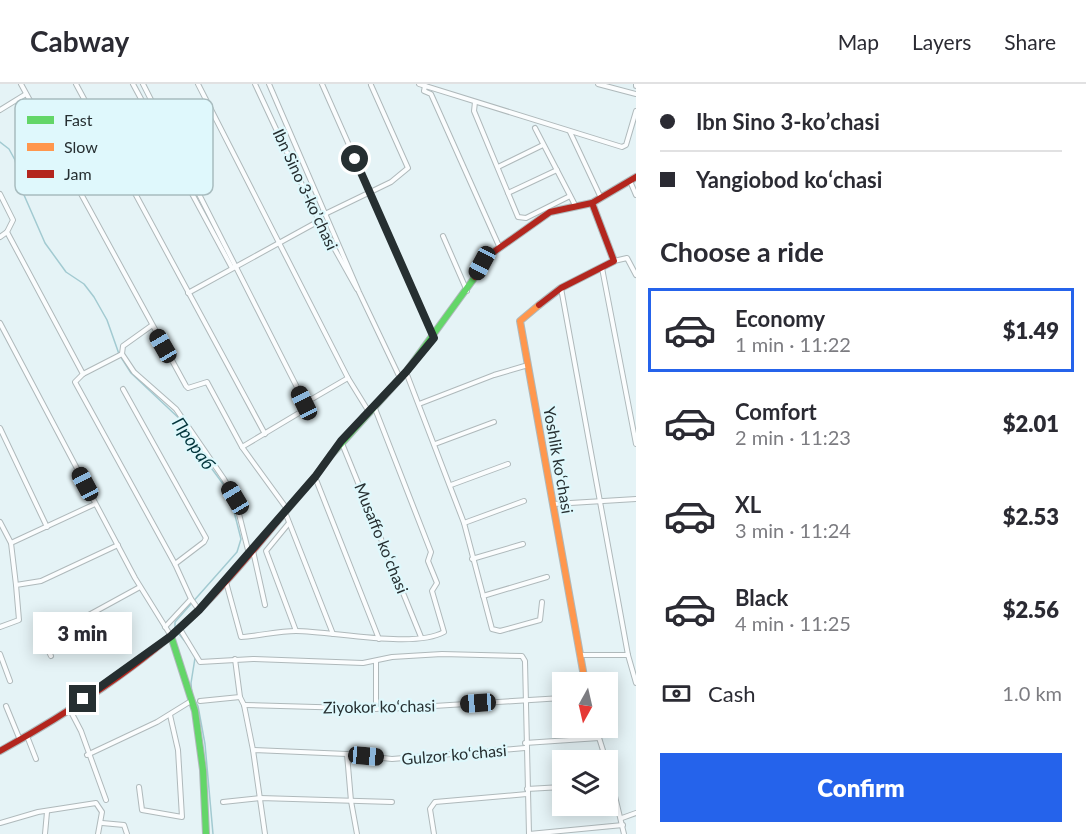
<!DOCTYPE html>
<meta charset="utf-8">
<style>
:root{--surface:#fff;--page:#f2f2f3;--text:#2b2b33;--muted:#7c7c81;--line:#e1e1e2;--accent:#2563eb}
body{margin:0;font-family:Lato,sans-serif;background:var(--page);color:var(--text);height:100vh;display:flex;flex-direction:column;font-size:22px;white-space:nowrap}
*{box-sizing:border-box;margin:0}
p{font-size:20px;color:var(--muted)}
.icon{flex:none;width:33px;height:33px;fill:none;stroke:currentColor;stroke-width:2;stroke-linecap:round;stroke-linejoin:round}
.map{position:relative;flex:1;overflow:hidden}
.panel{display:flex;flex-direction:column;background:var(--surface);width:450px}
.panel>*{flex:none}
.hud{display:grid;align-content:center;height:132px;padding:0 24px;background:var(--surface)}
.needle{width:39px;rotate:188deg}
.controls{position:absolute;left:552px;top:588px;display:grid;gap:12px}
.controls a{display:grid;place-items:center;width:66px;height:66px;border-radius:0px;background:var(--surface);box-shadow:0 3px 15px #0003;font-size:30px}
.end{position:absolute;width:27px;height:27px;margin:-14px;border:8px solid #262f31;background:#fff;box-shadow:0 0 0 3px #fff}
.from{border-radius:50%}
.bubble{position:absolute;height:42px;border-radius:0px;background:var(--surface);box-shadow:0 3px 15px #0003;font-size:20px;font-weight:800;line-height:42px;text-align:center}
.car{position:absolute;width:18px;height:36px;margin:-18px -9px;border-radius:8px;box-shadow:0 0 4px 2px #0007;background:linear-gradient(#222 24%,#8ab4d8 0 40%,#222 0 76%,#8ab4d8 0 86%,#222 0)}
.hud b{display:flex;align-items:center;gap:21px;height:57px;font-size:22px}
.hud b+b{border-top:2px solid var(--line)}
.hud i{width:15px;height:15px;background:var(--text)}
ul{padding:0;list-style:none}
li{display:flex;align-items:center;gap:18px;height:84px;margin:0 12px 9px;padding:0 12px;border:3px solid transparent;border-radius:0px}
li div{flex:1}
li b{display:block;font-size:22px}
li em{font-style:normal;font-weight:800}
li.on{border-color:var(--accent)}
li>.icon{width:54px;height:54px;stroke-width:1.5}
h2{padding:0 24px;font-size:27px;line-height:72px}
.pay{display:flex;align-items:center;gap:15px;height:66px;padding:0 24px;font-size:22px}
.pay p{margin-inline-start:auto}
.cta{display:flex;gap:12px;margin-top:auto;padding:12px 24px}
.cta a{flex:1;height:69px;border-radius:0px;background:var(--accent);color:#fff;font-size:24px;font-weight:800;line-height:69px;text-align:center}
header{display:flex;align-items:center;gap:36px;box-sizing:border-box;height:84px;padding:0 30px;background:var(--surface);border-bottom:2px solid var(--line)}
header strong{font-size:28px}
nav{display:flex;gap:33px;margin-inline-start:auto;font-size:21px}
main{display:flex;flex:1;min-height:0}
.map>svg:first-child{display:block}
</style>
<header>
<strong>Cabway</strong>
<nav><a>Map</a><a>Layers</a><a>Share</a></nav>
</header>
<main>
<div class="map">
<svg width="636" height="750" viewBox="0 0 636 750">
<rect width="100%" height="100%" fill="#e5f3f6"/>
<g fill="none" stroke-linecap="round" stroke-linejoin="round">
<!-- stream -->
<g stroke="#a2cad1" stroke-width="1.5">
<polyline points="0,58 9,65 15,76 24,111 45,159 66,188 84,200 94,213 107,236 119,270 131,289 183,338 195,362 229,408 241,455 237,468 175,538 175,545 187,560"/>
<polyline points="195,574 191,599 192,611 198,622 205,660 213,750"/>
</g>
<defs>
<g id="street">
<polyline points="21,0 186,302 188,304 207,298 242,363 287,425"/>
<polyline points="76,0 265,350"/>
<polyline points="133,0 232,184"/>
<polyline points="143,0 305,319"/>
<polyline points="198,0 348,294 305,319 304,326 242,363"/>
<polyline points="255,0 319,137 357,205"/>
<polyline points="269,0 359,208 400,294"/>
<polyline points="322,0 434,253"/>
<polyline points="419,0 622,63 626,61 636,27"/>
<polyline points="598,0 636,10"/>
<polyline points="636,0 636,2"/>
<polyline points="425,2 424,7 431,10 499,162"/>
<polyline points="475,18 474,27 518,133 526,134 570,112"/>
<polyline points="0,26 26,10"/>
<polyline points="535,44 575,121"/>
<polyline points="570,48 601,114"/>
<polyline points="498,83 543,61"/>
<polyline points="630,97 636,111"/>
<polyline points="508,109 557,86"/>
<polyline points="0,110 13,136 7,148 83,290"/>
<polyline points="327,129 391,98 408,84 371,1"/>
<polyline points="443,152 467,207"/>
<polyline points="0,153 7,148"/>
<polyline points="614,177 627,174 636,191"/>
<polyline points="602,184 636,360"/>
<polyline points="561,204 628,571 636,599"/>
<polyline points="188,209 319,137"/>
<polyline points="0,239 135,494 171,552"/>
<polyline points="151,242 123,262 122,270 134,288 176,325 224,395 235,414 249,470"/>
<polyline points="122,270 83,290 75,298 175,480 191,515 199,526"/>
<polyline points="406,288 464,439 492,545 500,547 540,536 542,518"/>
<polyline points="348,294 369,328"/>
<polyline points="123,305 206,454 204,458 175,480"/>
<polyline points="419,320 494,291 528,281"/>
<polyline points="0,344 47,443"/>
<polyline points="341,357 421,553"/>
<polyline points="435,360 494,338"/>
<polyline points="315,393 379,555"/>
<polyline points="451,401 508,380"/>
<polyline points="554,420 636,415"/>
<polyline points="285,428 333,550"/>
<polyline points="0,438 11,459 16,501"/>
<polyline points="289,439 266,467 296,547"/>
<polyline points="464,439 524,417"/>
<polyline points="11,459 95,420"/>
<polyline points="253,467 265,521"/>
<polyline points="472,475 523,460"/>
<path d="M226 498 241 553C259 552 278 547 296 547 332 547 414 565 444 548L432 507 437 499 428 477 431 468 374 322"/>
<polyline points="483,512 547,493"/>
<polyline points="0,543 19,536 16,501 41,497 118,461"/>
<polyline points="165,543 191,515"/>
<polyline points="180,545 200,578 253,575 363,579 392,573 442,570 522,572 525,577 529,750"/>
<polyline points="0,570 10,597"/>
<polyline points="582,571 628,571"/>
<polyline points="51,572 42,554 43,551 87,532 140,503"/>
<polyline points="235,575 240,613"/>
<polyline points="376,577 376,625"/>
<polyline points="200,617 240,613 244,621 253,666"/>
<polyline points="244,621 386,625 562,614"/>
<polyline points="6,622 20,656"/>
<polyline points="69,624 81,647 106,716"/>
<polyline points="596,644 606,676"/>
<polyline points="27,652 36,675"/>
<polyline points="525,659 599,654"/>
<polyline points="347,670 351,717 357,750"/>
<polyline points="87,671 157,638 191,617"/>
<polyline points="608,683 624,750"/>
<polyline points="139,703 142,726 182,733 178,666 170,631"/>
<polyline points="527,705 562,703"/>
<polyline points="223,718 260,714 392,718"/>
<polyline points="622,734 636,729"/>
<polyline points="0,739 38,728 96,719 102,728 98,750"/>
<polyline points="102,739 124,741 127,750"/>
<polyline points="45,750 47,728"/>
<polyline points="265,750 253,666 347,670 392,675 525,664"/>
<polyline points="434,750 430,725 435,718 527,710"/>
<polyline points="529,750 623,741"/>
</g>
<g id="fast">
<polyline points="331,371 406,288 475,193"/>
<polyline points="171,552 195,627 203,686 206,750"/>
</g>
<polyline id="slow" points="539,221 520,237 585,598"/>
<g id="jam">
<polyline points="475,193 488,172 550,128 592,119 636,93"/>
<polyline points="539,221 561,204 614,177 592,119"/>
<path d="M0 667C65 631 144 580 198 527 240 486 276 437 315 393L331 371"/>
</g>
</defs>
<!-- street casing -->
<use href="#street" stroke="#afb9bb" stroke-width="6"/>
<!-- fast casing -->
<use href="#fast" stroke="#afb9bb" stroke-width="8"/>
<!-- slow casing -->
<use href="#slow" stroke="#afb9bb" stroke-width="8"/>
<!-- jam casing -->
<use href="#jam" stroke="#afb9bb" stroke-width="8"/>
<!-- street -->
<use href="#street" stroke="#fbfdfe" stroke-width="4"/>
<!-- fast -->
<use href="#fast" stroke="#63d668" stroke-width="6"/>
<!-- slow -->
<use href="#slow" stroke="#ff974d" stroke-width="6"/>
<!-- jam -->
<use href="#jam" stroke="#b3261e" stroke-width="6"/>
</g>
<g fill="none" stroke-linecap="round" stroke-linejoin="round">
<!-- route -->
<polyline stroke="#262f31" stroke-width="8" points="83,615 171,552 199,526 315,393 341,357 406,288 434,254 355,75"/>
</g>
<g text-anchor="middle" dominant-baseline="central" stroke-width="4.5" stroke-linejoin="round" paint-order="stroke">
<!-- street labels -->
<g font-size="16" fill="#262f31" stroke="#dff8fc">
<text transform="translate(306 105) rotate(65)">Ibn Sino 3-koʼchasi</text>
<text transform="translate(559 376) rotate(80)">Yoshlik koʻchasi</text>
<text transform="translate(382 454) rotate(68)">Musaffo koʻchasi</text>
<text transform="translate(379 622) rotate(-1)">Ziyokor koʻchasi</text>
<text transform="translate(454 670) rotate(-5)">Gulzor koʻchasi</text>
</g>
<!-- water labels -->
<g font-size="18" font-style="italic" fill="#02353c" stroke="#dff8fc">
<text transform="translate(194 359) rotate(55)">Прораб</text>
</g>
</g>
<!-- legend -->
<rect x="15" y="15" width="198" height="96" rx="9" fill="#dff8fc" stroke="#a8bcbf" stroke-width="1.5"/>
<rect x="27" y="32" width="27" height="8" fill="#63d668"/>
<rect x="27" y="59" width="27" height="8" fill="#ff974d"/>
<rect x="27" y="86" width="27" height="8" fill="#b3261e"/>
<g font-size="16" fill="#262f31">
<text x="64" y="42">Fast</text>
<text x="64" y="69">Slow</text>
<text x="64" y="96">Jam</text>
</g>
</svg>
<div class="controls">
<a><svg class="needle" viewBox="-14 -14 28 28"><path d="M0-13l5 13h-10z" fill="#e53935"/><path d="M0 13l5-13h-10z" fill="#7c7c81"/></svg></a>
<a><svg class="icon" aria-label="layers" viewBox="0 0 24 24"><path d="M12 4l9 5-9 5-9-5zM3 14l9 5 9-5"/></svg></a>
</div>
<i class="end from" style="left:355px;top:75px"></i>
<i class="end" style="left:83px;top:615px"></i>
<div class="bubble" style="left:33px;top:528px;width:99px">3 min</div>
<i class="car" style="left:482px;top:179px;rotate:208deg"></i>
<i class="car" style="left:163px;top:262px;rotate:330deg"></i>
<i class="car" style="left:304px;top:319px;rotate:334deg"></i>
<i class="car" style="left:85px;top:400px;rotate:332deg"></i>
<i class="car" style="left:235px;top:414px;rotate:329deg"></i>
<i class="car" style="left:478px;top:619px;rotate:266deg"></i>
<i class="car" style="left:366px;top:672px;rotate:95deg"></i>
</div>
<section class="panel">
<div class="hud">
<b><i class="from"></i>Ibn Sino 3-koʼchasi</b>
<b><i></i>Yangiobod koʻchasi</b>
</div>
<h2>Choose a ride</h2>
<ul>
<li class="on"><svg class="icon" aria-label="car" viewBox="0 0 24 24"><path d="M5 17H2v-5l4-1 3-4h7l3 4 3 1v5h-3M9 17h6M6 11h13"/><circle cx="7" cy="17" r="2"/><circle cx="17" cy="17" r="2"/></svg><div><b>Economy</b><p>1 min · 11:22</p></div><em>$1.49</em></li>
<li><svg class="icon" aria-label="car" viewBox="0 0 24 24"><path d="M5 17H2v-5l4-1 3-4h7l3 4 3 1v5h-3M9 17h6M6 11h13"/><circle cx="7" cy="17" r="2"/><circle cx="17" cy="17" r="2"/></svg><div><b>Comfort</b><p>2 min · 11:23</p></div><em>$2.01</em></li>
<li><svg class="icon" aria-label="car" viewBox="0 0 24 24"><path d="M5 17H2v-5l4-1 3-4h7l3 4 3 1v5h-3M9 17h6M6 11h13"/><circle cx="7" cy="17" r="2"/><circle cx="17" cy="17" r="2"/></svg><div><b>XL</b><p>3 min · 11:24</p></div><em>$2.53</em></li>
<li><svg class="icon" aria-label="car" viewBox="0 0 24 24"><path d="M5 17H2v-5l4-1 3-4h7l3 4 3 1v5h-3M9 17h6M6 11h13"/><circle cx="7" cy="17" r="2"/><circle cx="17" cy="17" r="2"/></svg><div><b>Black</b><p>4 min · 11:25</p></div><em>$2.56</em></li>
</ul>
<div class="pay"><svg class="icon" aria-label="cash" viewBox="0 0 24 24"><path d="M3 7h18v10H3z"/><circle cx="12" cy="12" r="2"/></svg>Cash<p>1.0 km</p></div>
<div class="cta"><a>Confirm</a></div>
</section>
</main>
